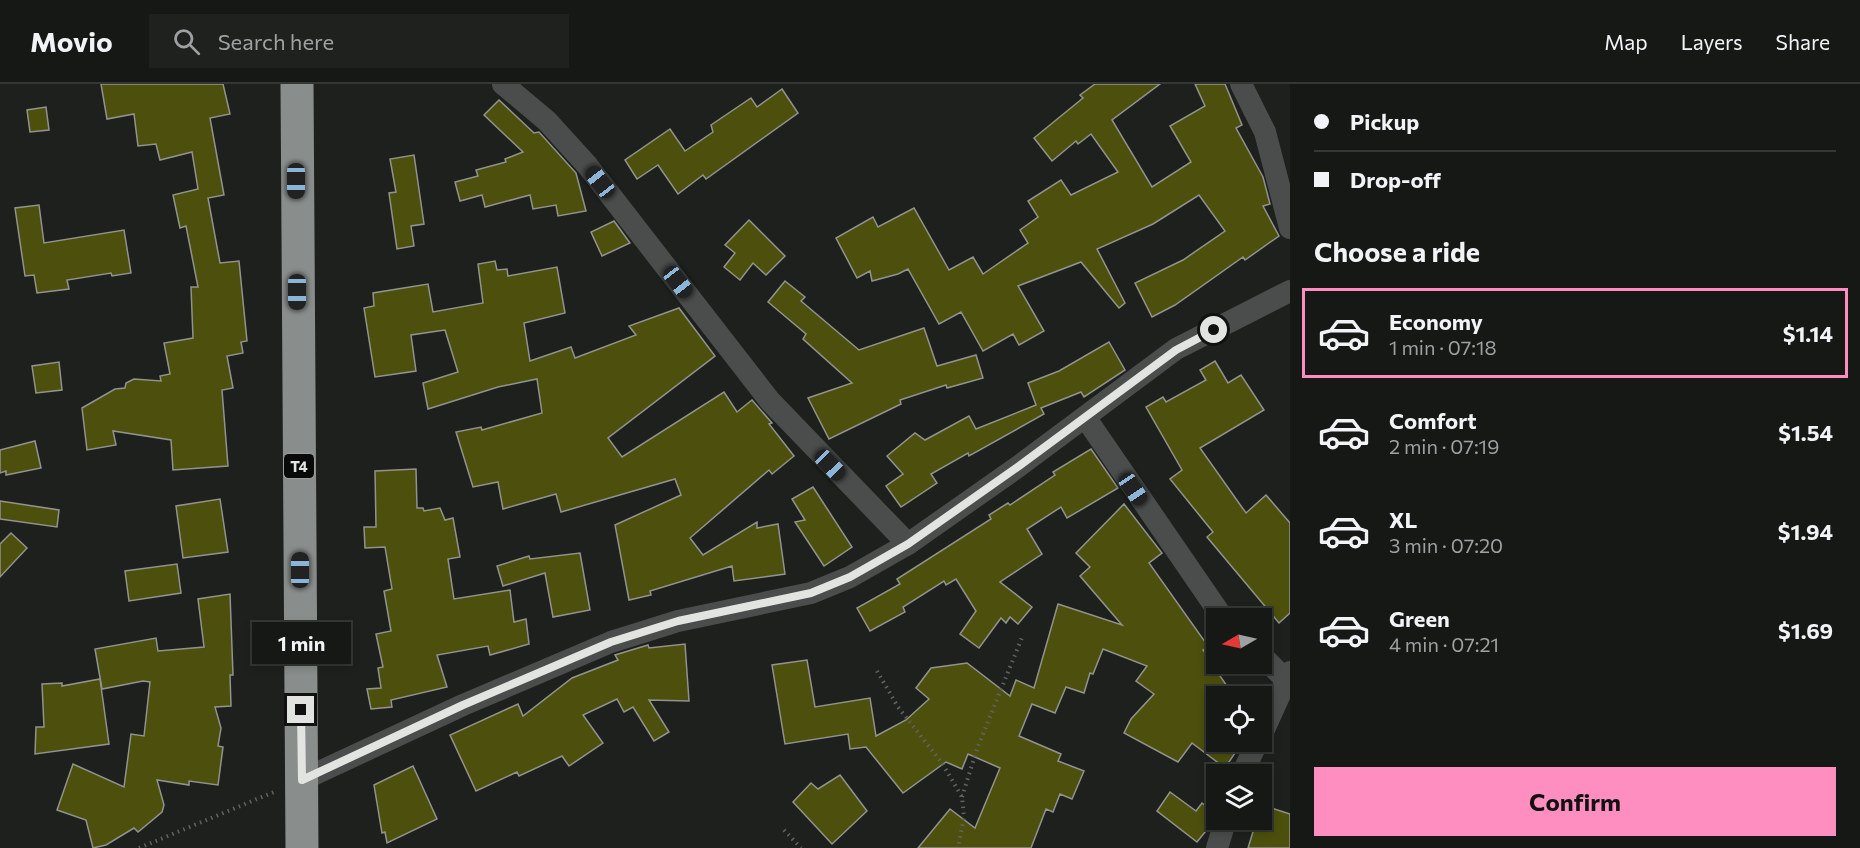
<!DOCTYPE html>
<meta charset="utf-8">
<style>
:root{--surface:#161816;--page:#1f211f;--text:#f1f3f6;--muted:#9ea0a1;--line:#353735;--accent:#fd8ebf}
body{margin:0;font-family:Commissioner,sans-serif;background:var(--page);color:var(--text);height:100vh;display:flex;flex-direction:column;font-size:22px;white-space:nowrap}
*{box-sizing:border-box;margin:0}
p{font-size:20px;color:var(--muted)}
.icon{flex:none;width:33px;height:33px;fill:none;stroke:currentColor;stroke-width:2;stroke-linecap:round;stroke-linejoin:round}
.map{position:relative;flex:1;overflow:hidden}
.sheet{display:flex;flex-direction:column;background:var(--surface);width:570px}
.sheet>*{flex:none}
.top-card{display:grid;align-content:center;height:132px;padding:0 24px;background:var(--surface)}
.needle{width:39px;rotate:261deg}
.buttons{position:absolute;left:1206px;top:524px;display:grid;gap:12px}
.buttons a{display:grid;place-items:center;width:66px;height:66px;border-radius:0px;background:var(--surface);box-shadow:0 3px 9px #0003,0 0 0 2px var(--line);font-size:30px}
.end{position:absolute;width:27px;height:27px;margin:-14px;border:8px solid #e2e4e2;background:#111;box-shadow:0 0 0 3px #111}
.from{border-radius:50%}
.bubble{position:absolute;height:42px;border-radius:0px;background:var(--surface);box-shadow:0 3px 9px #0003,0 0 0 2px var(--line);font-size:20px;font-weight:700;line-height:42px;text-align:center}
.car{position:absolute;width:18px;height:36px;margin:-18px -9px;border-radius:8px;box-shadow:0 0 4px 2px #0007;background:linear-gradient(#222 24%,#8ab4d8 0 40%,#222 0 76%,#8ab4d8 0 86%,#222 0)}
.top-card b{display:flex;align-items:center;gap:21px;height:57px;font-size:22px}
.top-card b+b{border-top:2px solid var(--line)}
.top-card i{width:15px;height:15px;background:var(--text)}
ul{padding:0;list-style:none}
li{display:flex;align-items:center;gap:18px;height:90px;margin:0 12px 9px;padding:0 12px;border:3px solid transparent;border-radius:0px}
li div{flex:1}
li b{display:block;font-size:22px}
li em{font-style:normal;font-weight:700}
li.on{border-color:var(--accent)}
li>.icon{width:54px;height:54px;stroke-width:1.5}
h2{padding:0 24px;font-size:27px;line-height:72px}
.button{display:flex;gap:12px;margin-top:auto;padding:12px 24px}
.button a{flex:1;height:69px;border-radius:0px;background:var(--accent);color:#111;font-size:24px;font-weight:700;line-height:69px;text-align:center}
header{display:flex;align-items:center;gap:36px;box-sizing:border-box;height:84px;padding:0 30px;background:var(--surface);border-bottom:2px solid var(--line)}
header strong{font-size:28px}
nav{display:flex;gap:33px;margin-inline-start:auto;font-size:21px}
.search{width:420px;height:54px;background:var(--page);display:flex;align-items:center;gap:15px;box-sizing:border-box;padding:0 21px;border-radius:0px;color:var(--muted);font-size:22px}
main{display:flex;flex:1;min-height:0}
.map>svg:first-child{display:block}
</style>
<header>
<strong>Movio</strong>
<div class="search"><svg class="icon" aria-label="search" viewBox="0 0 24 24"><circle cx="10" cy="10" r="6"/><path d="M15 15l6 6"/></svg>Search here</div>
<nav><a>Map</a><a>Layers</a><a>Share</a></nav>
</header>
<main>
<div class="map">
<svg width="1290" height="764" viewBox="0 0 1290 764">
<rect width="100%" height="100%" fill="#1d201d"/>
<!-- building -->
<g fill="#4c500c" stroke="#92938f" stroke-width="1.5">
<polygon points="101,0 223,0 230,30 210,34 224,111 208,114 220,179 239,177 247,257 241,258 243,269 227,272 233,304 222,306 228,382 173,386 171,356 113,347 116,361 87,366 82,324 115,305 125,304 126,299 134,295 161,297 160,292 170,290 164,259 193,254 191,203 198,203 186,142 180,144 173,111 198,105 192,68 160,76 156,60 138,62 134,30 107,35"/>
<polygon points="1095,0 1160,0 1112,36 1152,103 1191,78 1170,42 1205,22 1195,0 1225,0 1242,41 1236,44 1263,93 1270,120 1263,122 1279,152 1245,176 1243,173 1175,221 1152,233 1135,199 1183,176 1225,147 1199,111 1153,140 1097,165 1125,219 1119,224 1081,178 1018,202 1044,247 1019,261 1013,250 983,267 961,228 939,240 908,185 898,190 872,197 870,187 857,194 836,154 873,133 878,143 914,124 949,186 973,173 983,190 1028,159 1020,146 1038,133 1028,117 1061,96 1071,111 1118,88 1091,50 1078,60 1076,57 1052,77 1034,54 1083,14 1080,11"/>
<polygon points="782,5 798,29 706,95 703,91 678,110 658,81 637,95 625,76 670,45 685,67 713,48 711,41 751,14 757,23"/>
<polygon points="499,16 534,49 539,48 576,89 586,127 558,132 556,121 533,125 530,111 485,123 482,111 460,117 455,98 478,92 476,86 506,78 505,75 523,68 484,31"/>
<polygon points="46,23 49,46 30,48 27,26"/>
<polygon points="414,71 424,140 411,142 414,162 397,165 389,109 396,108 390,75"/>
<polygon points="39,121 44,159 124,146 131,189 112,192 111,189 67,196 69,205 37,209 34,191 25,192 15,124"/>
<polygon points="749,136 785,172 766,191 753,179 740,196 724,183 735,169 725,161"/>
<polygon points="614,137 630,159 602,172 591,148"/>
<polygon points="495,177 497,186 507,185 508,192 557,183 565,229 524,239 530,277 571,263 575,274 636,251 629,242 679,224 715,272 608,354 622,373 724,308 737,328 752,316 772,339 769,340 794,372 772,390 769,386 690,454 703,471 757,438 757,444 778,440 785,490 734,497 732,482 650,507 651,511 629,516 615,441 681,411 675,395 561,428 556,410 503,425 498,398 473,403 456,348 481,343 482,346 542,329 537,295 498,303 428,325 423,299 458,288 445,246 411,251 416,287 375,293 364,224 374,222 373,209 428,200 433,228 483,219 478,180"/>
<polygon points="785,197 805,213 801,217 859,266 924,244 937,282 976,271 983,294 947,304 946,301 900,316 901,320 829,355 808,314 852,299 803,255 806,250 768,218"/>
<polygon points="1109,258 1125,286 1084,313 1081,308 1041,324 1044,330 969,372 968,369 931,390 937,399 901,423 886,402 903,390 887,372 915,349 925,356 969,332 976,345 1036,321 1028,299 1059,287"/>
<polygon points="1215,277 1228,299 1241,291 1264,326 1200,364 1246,429 1266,411 1290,439 1290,529 1279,539 1207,453 1213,448 1170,395 1182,386 1146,323 1163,313 1166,318 1206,296 1200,286"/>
<polygon points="59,278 62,306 36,309 32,282"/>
<polygon points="35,357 41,384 6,391 6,387 0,389 0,366"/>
<polygon points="1091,365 1118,404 1067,434 1061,423 1027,445 1042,470 1000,498 1032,523 1018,540 1010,533 1006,539 1001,534 979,564 960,550 976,527 956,495 946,501 944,497 903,523 905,528 870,547 857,524 900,500 897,495 991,435 989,431 1008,419 1010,421 1055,391 1053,388"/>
<polygon points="416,385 417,424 423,424 424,427 440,424 445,436 453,434 460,473 448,475 454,515 510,506 514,538 526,535 529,560 490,571 488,562 437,571 447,603 391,616 392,623 371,625 367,605 381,604 378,584 383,583 376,550 391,547 384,507 392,505 385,463 365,464 364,443 376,443 375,387"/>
<polygon points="813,403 852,463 824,482 795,438 805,436 792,415"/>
<polygon points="220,415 228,468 183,474 176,422"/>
<polygon points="0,417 59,426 57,443 0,435"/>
<polygon points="1124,420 1162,469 1149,479 1208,562 1203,566 1223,590 1220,592 1227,602 1216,610 1216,657 1243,657 1225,684 1192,659 1178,678 1124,649 1131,635 1154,610 1136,597 1147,582 1103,565 1093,590 1090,589 1084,609 1066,603 1055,629 1032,620 1019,652 1061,670 1058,677 1084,687 1072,715 1060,710 1053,728 1046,725 1031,764 918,764 950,725 975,744 1000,684 968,670 962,685 946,678 903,709 866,663 850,665 848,650 785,660 772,581 807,576 815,623 870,614 876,652 906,636 929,615 916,604 931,584 967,579 1010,612 1016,596 1034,604 1058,520 1122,541 1080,492 1090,483 1076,469"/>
<polygon points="11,449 27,464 0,493 0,460"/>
<polygon points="580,469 590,526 553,533 545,489 503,502 497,482 529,472 530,475"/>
<polygon points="177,480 181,509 129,517 125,487"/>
<polygon points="230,510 233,591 230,591 231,622 215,623 221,644 218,662 223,663 218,701 189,697 189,701 157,696 164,721 162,728 138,748 134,744 106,761 93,764 86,736 57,726 73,680 124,703 131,650 144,652 150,598 143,597 102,605 95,565 156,554 158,567 204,563 198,515"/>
<polygon points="685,560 689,617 649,616 669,648 654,657 633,623 624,628 617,615 583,631 603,659 569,682 562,672 519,692 517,688 476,707 450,651 518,620 523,632 572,594 618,576 615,571 648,561 649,564"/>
<polygon points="100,595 109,660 35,670 36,643 44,643 42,600 62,599 62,602"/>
<polygon points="413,682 437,735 387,759 385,748 382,749 374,701"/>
<polygon points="840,691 867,727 832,760 793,718 811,699 818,705"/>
<polygon points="1170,708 1196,727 1202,719 1214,729 1210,742 1197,758 1157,727"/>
<polygon points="1262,721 1290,730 1290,764 1248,764 1257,735 1262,735"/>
</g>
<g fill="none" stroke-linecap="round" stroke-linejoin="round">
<!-- path -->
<g stroke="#606360" stroke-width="4" stroke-dasharray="1.5 4.5" stroke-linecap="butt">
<polyline points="877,587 898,623 942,679 962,713 964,733 958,764"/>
<polyline points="962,713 977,665 1023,551"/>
<polyline points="784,746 801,764"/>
<polyline points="139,764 274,708"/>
</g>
<!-- street -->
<g stroke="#4b4d4d" stroke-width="22">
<polyline points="503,0 547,37 587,81 770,317 908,460"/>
<polyline points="1241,0 1265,48 1290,144"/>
<polyline points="1085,333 1223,534"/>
<polyline points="1262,572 1286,596"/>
<polyline points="1262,650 1290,588"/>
<polyline points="1242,690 1258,657"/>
<polyline points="302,696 463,621 611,558 678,537 811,509 850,493 908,460 1019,382 1176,265 1290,207"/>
<polyline points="1217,764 1226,735"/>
</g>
<!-- highway -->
<polyline stroke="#898e8c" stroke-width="33" points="297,0 302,764"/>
</g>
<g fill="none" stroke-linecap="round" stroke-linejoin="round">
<!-- route -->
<polyline stroke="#e2e4e2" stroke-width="8" points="301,626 302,696 463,621 611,558 678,537 811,509 850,493 908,460 1019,382 1176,266 1214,246"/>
</g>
<g text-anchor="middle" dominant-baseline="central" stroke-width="5" stroke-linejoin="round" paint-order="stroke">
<!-- shield labels -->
<rect fill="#080908" stroke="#a1a2a1" stroke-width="1.5" x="284" y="370" width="30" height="24" rx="4.5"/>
<g font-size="15" font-weight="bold" fill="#e2e4e2">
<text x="299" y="382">T4</text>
</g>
</g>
</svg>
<div class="buttons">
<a><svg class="needle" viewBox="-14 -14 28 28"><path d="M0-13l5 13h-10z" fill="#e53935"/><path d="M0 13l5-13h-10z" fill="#9ea0a1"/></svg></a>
<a><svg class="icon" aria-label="locate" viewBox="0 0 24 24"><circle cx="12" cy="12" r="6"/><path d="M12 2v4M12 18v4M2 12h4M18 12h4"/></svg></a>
<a><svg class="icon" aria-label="layers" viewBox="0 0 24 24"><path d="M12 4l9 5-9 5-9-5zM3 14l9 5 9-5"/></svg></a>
</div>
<i class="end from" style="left:1214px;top:246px"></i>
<i class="end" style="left:301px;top:626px"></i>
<div class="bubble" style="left:252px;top:538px;width:99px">1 min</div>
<i class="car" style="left:296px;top:97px;rotate:180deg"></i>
<i class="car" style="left:600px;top:98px;rotate:322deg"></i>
<i class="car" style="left:678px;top:198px;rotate:142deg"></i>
<i class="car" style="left:297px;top:208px;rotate:180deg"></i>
<i class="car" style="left:830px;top:381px;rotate:136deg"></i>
<i class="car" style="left:1133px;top:405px;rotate:146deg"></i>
<i class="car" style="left:300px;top:486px;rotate:0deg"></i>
</div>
<section class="sheet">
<div class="top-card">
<b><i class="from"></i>Pickup</b>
<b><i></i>Drop-off</b>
</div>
<h2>Choose a ride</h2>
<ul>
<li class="on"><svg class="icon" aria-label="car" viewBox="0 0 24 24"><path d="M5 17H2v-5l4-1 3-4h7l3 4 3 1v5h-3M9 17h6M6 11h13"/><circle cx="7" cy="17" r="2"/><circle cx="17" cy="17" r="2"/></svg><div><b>Economy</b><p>1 min · 07:18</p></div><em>$1.14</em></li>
<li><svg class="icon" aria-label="car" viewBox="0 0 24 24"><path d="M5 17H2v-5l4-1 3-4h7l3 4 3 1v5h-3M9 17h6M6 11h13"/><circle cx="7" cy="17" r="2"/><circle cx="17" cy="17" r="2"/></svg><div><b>Comfort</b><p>2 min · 07:19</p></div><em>$1.54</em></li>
<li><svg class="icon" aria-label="car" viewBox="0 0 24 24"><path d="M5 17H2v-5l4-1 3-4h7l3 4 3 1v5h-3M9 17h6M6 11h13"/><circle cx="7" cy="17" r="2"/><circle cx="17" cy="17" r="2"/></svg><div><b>XL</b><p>3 min · 07:20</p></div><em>$1.94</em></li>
<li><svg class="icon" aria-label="car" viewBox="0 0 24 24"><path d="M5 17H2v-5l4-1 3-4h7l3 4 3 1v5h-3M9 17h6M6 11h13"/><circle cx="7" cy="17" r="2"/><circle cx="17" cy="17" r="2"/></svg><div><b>Green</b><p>4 min · 07:21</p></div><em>$1.69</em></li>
</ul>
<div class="button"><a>Confirm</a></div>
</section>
</main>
